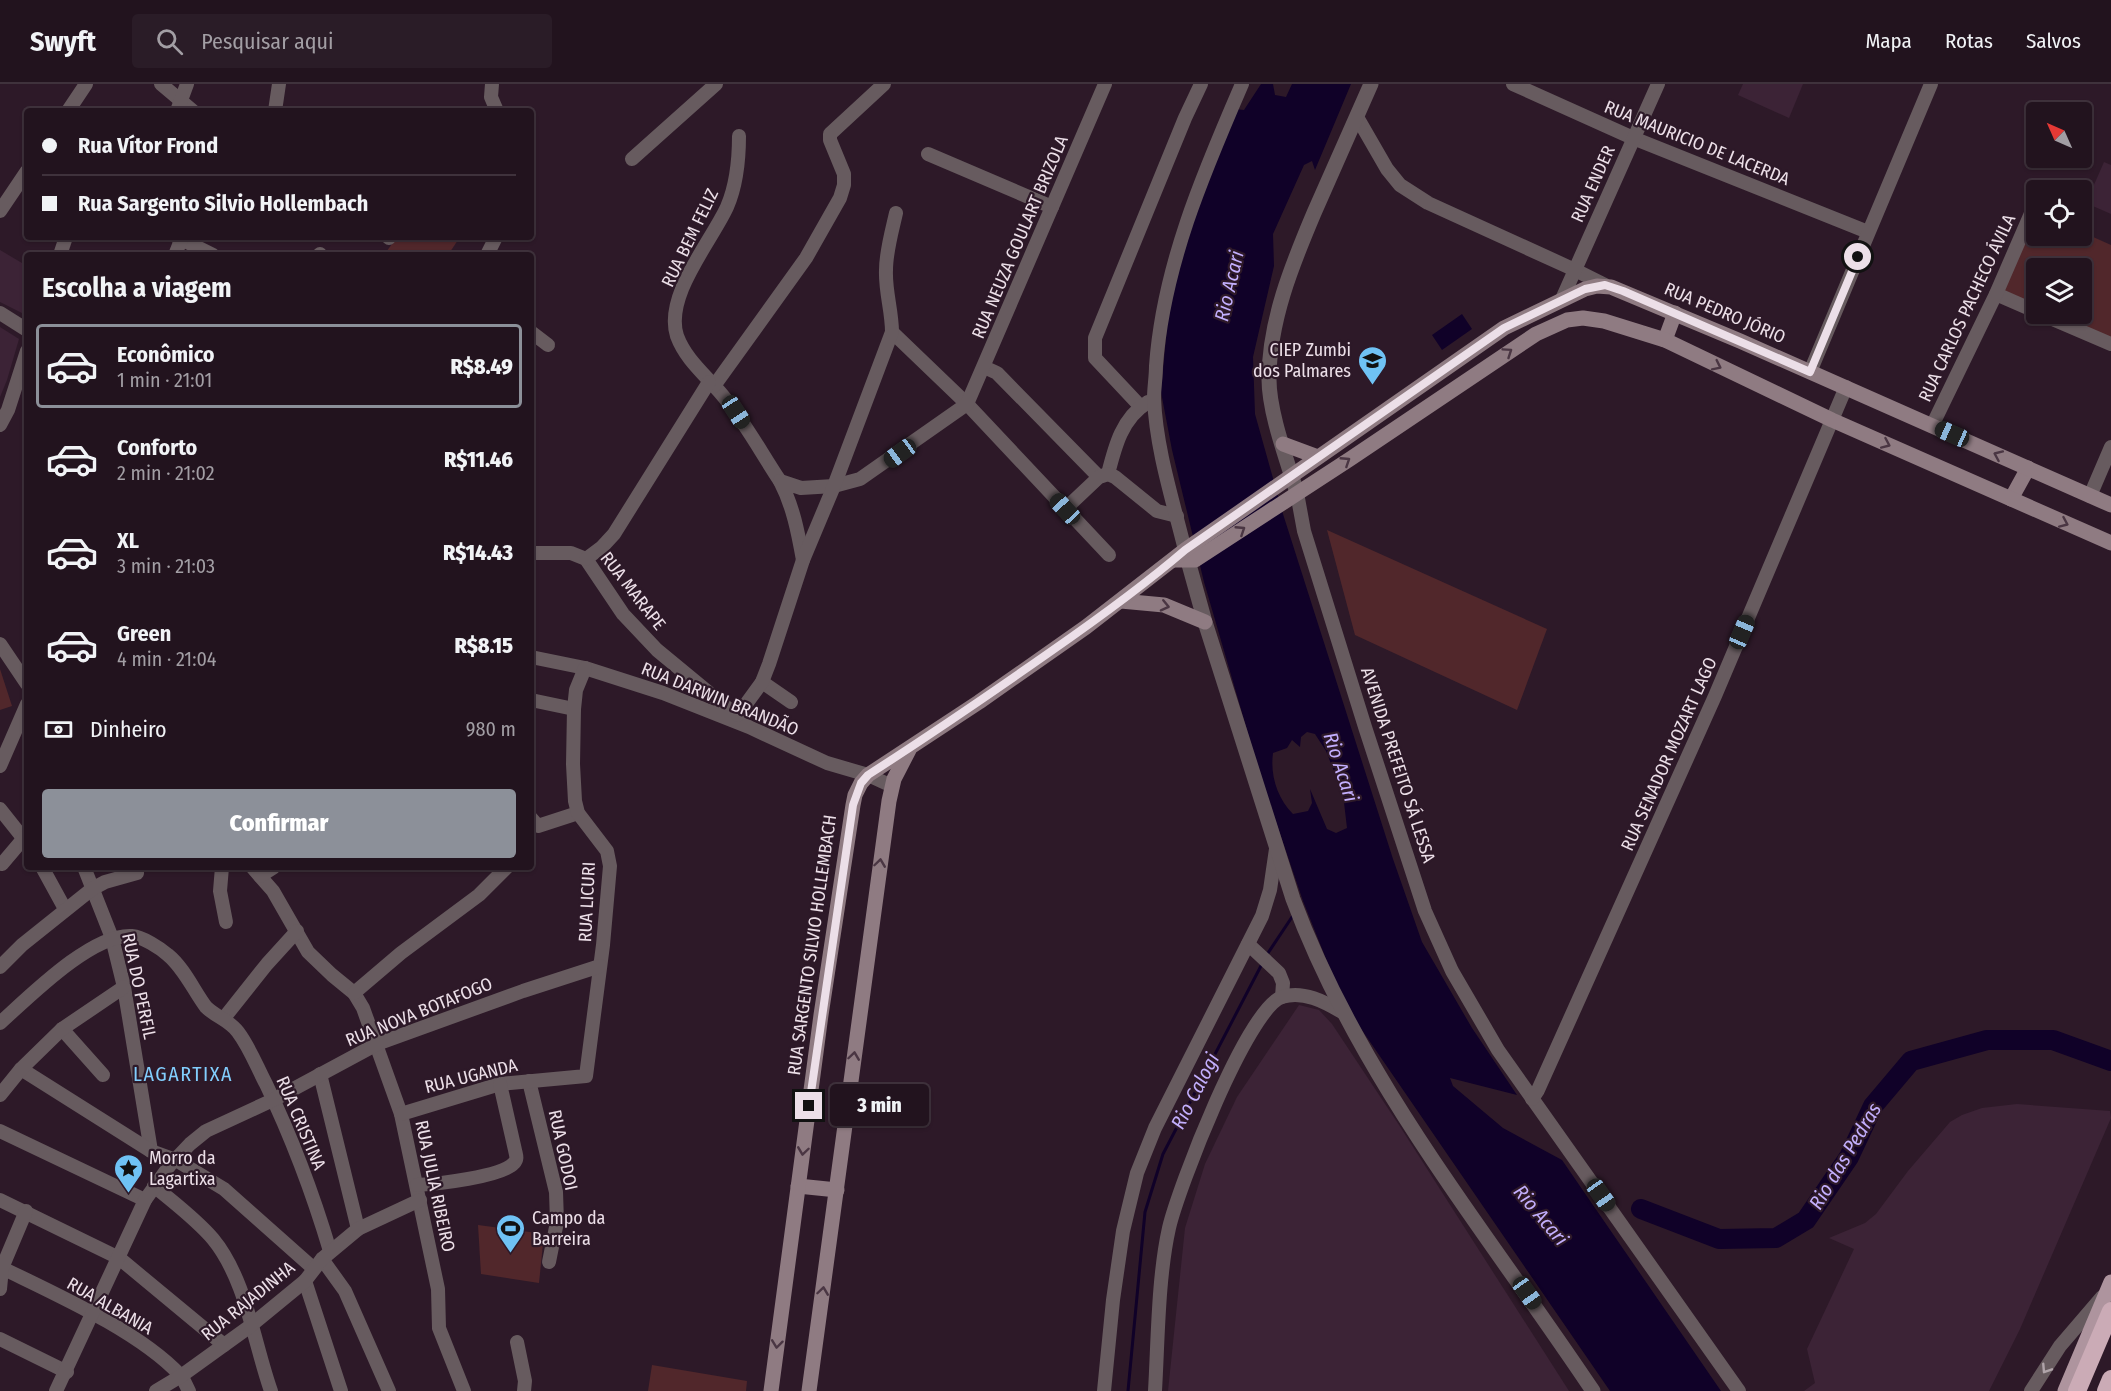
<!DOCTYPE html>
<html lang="pt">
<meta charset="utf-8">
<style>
:root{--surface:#22131e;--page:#2a1c27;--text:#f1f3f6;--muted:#a29ea4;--line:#3f323c;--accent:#8c9099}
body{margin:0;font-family:"Fira Sans Condensed",sans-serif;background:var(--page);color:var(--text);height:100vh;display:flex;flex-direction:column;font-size:22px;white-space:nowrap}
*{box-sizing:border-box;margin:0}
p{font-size:20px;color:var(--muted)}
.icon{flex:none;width:33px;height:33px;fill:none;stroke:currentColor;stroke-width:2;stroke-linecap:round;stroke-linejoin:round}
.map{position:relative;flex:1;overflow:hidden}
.side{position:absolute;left:24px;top:168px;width:510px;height:618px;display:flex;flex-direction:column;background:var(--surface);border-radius:6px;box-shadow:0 2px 4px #0004,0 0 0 2px var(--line)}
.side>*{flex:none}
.banner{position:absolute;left:24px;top:24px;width:510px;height:132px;border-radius:6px;box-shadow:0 2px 4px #0004,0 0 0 2px var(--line);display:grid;align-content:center;height:132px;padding:0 18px;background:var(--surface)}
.needle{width:39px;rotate:315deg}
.controls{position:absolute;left:2026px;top:18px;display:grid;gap:12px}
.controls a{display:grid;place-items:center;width:66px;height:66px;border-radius:6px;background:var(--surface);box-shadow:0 2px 4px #0004,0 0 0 2px var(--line);font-size:30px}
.end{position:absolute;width:27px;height:27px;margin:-14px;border:8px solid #ecdfe8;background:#111;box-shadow:0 0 0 3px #111}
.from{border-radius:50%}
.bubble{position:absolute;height:42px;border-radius:6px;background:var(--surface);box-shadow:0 2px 4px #0004,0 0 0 2px var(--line);font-size:20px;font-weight:800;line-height:42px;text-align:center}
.car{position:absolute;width:18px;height:36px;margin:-18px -9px;border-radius:8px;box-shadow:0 0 4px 2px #0007;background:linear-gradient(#222 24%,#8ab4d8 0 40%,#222 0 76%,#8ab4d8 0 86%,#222 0)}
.banner b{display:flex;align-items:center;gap:21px;height:57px;font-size:22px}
.banner b+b{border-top:2px solid var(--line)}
.banner i{width:15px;height:15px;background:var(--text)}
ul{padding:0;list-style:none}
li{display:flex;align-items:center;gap:18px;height:84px;margin:0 12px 9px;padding:0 6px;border:3px solid transparent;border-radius:6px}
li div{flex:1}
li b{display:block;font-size:22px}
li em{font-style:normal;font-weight:800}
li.active{border-color:var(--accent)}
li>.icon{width:54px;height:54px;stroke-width:1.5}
h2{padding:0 18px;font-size:27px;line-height:72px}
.pay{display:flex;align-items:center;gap:15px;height:66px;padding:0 18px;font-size:22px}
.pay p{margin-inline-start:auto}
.action{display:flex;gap:12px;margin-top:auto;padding:12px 18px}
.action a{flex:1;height:69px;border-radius:6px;background:var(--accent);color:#fff;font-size:24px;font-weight:800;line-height:69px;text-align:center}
header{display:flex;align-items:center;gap:36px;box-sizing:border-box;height:84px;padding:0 30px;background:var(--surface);border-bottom:2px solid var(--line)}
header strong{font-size:28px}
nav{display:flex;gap:33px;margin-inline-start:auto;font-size:21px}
.search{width:420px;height:54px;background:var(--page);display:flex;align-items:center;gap:15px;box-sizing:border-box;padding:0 21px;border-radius:6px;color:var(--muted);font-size:22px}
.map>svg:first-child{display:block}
</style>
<header>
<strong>Swyft</strong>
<div class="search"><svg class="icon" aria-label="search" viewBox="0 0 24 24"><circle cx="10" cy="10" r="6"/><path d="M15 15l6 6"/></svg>Pesquisar aqui</div>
<nav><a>Mapa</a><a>Rotas</a><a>Salvos</a></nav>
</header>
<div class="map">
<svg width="2111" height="1307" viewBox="0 0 2111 1307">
<rect width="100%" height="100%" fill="#2d1928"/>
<!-- built -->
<g fill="#3c2336">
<polygon points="1743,0 1803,0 1789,34 1738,11"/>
<polygon points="2104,78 2111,81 2111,130 2086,119"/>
<polygon points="0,166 27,182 27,219 22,229 0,218"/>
<polygon points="0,243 19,255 7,296 0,313"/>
<polygon points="1299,921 1319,926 1332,940 1399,1041 1569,1307 1168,1307 1185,1144 1205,1080 1237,1013"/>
<polygon points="2017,1020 2110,1027 2111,1034 2020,1245 1989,1307 1804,1307 1815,1299 1807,1265 1854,1165 1829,1154 1865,1139 1876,1130 1908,1087 1950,1038 1962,1031 1982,1024"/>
</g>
<!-- green -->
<g fill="#51272b">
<polygon points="2037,129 2037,152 2082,152 2082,148 2111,161 2111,256 2050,230 2082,230 2082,184 2037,184 2037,224 2003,209"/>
<polygon points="397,153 460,153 448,171 384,171"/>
<polygon points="1327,446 1547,545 1517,626 1355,551"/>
<polygon points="0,585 12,622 0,626"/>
<polygon points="478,1141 544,1150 539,1199 481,1190"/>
<polygon points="652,1281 747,1297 746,1307 648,1307"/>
</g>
<!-- water -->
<g fill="#100128" fill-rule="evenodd">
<path d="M1261 0H1273L1275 11 1286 13 1292 0H1351L1315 86 1312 77 1304 81 1273 150 1274 182 1253 273 1255 330 1283 430 1393 775 1422 858 1472 944 1517 1011 1450 994 1453 1002 1503 1044 1562 1076 1721 1307H1610L1344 920 1303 817 1261 694 1204 498 1172 366 1161 308 1169 221 1199 108 1235 25 1244 26ZM1307 648 1315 650 1326 667 1343 710 1347 744 1336 749 1327 745 1310 705 1312 719 1308 727 1293 730C1277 714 1270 691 1273 669L1287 664 1292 656 1300 663 1301 653Z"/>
<polygon points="1462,230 1472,245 1442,266 1432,251"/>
</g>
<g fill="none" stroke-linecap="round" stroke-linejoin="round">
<!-- stream -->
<g stroke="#100128" stroke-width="3">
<polyline points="1266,872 1294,830"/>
<polyline points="1128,1307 1145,1128 1163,1070 1263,878"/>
</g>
<!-- river -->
<polyline stroke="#100128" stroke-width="20" points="1641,1125 1719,1155 1776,1154 1806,1136 1849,1073 1873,1022 1911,977 1987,956 2053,956 2111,977"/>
<!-- minor -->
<g stroke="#675b5f" stroke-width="14">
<polyline points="161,0 193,27"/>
<polyline points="492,0 491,13 497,27"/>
<polyline points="1513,0 1633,54 1868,148"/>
<polyline points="68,27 86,0"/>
<polyline points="177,27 187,0"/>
<polyline points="275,27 279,0"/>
<polyline points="1357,33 1387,85 1400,101 1428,119 1575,186 1605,201"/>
<path d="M739 52C739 76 737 100 727 123 711 158 664 212 677 252 687 279 711 295 727 317 747 342 762 370 780 397"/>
<polyline points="928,70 1052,123"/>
<polyline points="632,75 716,0"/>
<polyline points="0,127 27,87"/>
<polyline points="177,153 213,171"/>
<polyline points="388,153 389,154"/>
<polyline points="60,171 66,153"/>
<polyline points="175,171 181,156"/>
<polyline points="319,171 320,170"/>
<polyline points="487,171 496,153"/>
<polyline points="1996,210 2037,228"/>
<polyline points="1562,215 1658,0"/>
<polyline points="0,229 27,246"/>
<polyline points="2041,230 2111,260"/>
<polyline points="531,248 548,261"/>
<polyline points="892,248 967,320 1109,471"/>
<polyline points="984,283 997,289 1099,393"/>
<polyline points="1810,288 1931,0"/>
<polyline points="714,302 806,174 840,114 844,101 844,90 830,56 830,50 884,0"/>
<polyline points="1141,323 1095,274 1095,254 1185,34 1201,0"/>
<polyline points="0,341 8,326 27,267"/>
<polyline points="1932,342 1996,210 2032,127 2037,123"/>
<path d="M1108 390C1115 362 1122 334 1148 318"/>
<polyline points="1297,409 1304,447 1365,643 1425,827 1452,887 1498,966 1739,1307"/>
<polyline points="2090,412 2111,363"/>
<polyline points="1065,425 1099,393 1108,390 1115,393 1157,427 1177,432"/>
<path d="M1185 466C1173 417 1156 365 1154 314 1154 304 1156 293 1156 282 1163 183 1203 90 1242 0"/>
<polyline points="531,469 571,469 586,475 623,530 657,566 743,637"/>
<polyline points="586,475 602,463 614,450 709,298"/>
<path d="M803 476C798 448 793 422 780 397L801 404 834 402 860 395 967 320 1105 0"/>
<polyline points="0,560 27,600"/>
<polyline points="531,573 585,584 663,609 749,643 827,679 868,691 892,702"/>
<polyline points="762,598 791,618"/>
<polyline points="531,616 574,625"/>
<path d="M738 631 762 598 769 580 803 476 834 402 892 248C892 227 885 207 886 186 886 167 892 147 896 129"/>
<polyline points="0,682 27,620"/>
<polyline points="0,725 27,759"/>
<polyline points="531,734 538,742 578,729"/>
<polyline points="2,780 24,754"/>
<polyline points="42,783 65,825"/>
<polyline points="84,783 112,854 124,903 151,1067"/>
<polyline points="222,783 220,807 226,838"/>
<polyline points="252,783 273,807 308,868 332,891 354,909 363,924 401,1030 438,1205 439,1244 464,1307"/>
<polyline points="260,792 274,783"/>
<polyline points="1248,860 1279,889 1283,899 1282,913"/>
<polyline points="0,883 22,861 92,805 105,798 137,789"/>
<polyline points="354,909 401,869 479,811 507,783"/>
<polyline points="224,934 267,880 297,847"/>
<path d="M0 939C29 913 92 849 132 852 143 853 160 864 168 871 184 884 194 907 206 923 216 933 229 936 238 948 250 964 257 983 266 1000 292 1054 313 1110 330 1167"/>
<polyline points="62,945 103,991"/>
<polyline points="21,985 151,1067 176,1076 224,1105 313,1184"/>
<polyline points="320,990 358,1145"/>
<polyline points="529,997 556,1108 557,1138 549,1178"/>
<polyline points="0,1011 21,985 62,945 124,903"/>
<polyline points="1532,1015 1538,1006 1715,612 1846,303"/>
<polyline points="401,1030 500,1000 586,992 603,861 610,782 607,767 578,729 575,717 573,680 574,625 576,606 585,584"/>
<polyline points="0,1047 145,1116"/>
<path d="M417 1101C436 1100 502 1093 514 1079 518 1075 516 1071 515 1066L500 1000"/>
<path d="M154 1102C174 1119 196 1135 213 1155 246 1195 254 1259 271 1307"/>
<polyline points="0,1116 119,1174 224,1261"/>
<polyline points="322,1175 345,1207 389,1307"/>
<path d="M0 1183C55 1210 139 1247 180 1291 184 1295 186 1302 189 1307"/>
<polyline points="305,1197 341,1307"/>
<polyline points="0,1205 2,1184 26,1127"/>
<polyline points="0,1255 67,1288"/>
<polyline points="517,1258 525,1297 524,1307"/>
<polyline points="56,1307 145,1116 170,1081 190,1060 206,1047 273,1016 377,960 523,907 600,882"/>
<polyline points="156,1307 181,1292 249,1243 305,1197 322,1175 358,1145 420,1116"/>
<polyline points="1104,1307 1113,1216 1123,1147 1137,1089 1155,1044 1262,832 1270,806 1276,765"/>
<path d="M1155 1307C1158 1256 1158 1193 1169 1144 1178 1105 1247 925 1282 913 1303 906 1325 918 1342 928"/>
<polyline points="2031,1307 2060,1262 2102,1213"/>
</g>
<!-- tertiary -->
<g stroke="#675b5f" stroke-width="15">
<path d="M1297 409C1287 376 1269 329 1269 295 1269 237 1292 181 1314 129 1333 86 1352 43 1371 0"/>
<path d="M1185 466 1205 538 1293 815C1360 996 1487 1148 1593 1307"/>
</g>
<!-- secondary -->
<g stroke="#8f7b82" stroke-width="15">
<polyline points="1665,256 1675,229"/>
<polyline points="1283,360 1318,373"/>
<polyline points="2011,415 2028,384"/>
<polyline points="1174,476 1195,476 1350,375 1536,250 1567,236 1583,234 1604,237 1665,256 1832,336 2111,459"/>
<polyline points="1121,517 1164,521 1205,538"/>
<polyline points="798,1102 837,1106"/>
<polyline points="771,1307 821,931 853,721 855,711 861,699 868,691 979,618 1086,543 1185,466 1504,244 1585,205 1597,202 1611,203 1740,257 2111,421"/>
<polyline points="809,1307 889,717 894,695 909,666"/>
</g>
<!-- primary -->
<polyline stroke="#ae949e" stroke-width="15" points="2065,1307 2111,1198"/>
<!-- motorway -->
<g stroke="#cbabb6" stroke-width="18">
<polyline points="2077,1307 2111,1227"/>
<polyline points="2106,1307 2111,1295"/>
</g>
</g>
<!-- one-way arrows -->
<defs><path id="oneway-chevron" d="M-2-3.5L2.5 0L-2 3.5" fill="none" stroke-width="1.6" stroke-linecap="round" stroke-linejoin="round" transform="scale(1.5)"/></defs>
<g stroke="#4a3643">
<use href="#oneway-chevron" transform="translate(1508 268) rotate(-34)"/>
<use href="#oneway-chevron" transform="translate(1717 282) rotate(26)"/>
<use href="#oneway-chevron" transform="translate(1886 360) rotate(24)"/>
<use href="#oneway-chevron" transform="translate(1998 371) rotate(-156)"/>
<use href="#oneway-chevron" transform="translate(1346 377) rotate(-33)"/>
<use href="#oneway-chevron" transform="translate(2064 439) rotate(24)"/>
<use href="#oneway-chevron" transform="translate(1241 446) rotate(-33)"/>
<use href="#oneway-chevron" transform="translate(1165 522) rotate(13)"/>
<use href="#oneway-chevron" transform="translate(880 779) rotate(-82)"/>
<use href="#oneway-chevron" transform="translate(854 972) rotate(-82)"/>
<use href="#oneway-chevron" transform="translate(803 1067) rotate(98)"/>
<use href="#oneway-chevron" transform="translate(823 1207) rotate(-82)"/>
<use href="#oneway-chevron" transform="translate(777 1260) rotate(97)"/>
</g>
<use stroke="#b0a4aa" href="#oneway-chevron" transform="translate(2046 1285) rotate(123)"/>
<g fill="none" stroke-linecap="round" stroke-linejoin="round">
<!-- route -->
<path stroke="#ecdfe8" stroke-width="8" d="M809 1022 853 721 861 699 868 691C930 651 990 610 1050 568 1096 536 1142 503 1185 466L1504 244 1585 205 1605 201 1623 207 1810 288 1858 173"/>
</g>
<!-- icons -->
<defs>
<symbol id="school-pin" viewBox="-11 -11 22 30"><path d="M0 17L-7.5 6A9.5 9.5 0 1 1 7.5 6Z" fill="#6fc2f4" stroke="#2d1928"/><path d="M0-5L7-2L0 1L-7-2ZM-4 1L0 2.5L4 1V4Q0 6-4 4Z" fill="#111"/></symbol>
<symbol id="sight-pin" viewBox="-11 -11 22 30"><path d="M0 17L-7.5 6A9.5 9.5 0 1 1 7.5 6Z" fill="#6fc2f4" stroke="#2d1928"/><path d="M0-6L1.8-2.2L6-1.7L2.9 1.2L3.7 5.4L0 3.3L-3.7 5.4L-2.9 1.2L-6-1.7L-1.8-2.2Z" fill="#111"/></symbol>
<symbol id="stadium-pin" viewBox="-11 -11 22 30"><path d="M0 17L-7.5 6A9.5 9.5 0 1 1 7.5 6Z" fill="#6fc2f4" stroke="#2d1928"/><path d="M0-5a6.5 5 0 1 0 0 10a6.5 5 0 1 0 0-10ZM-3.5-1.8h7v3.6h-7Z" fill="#111"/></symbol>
</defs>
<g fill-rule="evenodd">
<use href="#school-pin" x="1356" y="260" width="33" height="45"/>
<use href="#sight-pin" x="112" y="1068" width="33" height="45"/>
<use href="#stadium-pin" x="494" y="1128" width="33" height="45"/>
</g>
<g text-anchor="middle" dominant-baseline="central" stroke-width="4.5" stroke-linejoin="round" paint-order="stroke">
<!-- street labels -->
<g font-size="18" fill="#ecdfe8" stroke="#2d1928">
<text transform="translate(1697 59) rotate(22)">RUA MAURICIO DE LACERDA</text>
<text transform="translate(1593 100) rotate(-66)">RUA ENDER</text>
<text transform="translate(1020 153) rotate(-67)">RUA NEUZA GOULART BRIZOLA</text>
<text transform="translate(690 154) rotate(-64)">RUA BEM FELIZ</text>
<text transform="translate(1967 224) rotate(-65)">RUA CARLOS PACHECO ÁVILA</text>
<text transform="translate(1725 229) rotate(23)">RUA PEDRO JÓRIO</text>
<text transform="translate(633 507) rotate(52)">RUA MARAPE</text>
<text transform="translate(720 615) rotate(22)">RUA DARWIN BRANDÃO</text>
<text transform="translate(1669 670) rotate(-66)">RUA SENADOR MOZART LAGO</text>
<text transform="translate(1398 681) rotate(72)">AVENIDA PREFEITO SÁ LESSA</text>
<text transform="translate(587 818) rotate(-87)">RUA LICURI</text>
<text transform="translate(812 861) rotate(-82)">RUA SARGENTO SILVIO HOLLEMBACH</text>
<text transform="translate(139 902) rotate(78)">RUA DO PERFIL</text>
<text transform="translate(419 928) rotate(-22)">RUA NOVA BOTAFOGO</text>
<text transform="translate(471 992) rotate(-14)">RUA UGANDA</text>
<text transform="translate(301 1039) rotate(67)">RUA CRISTINA</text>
<text transform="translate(563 1066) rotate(78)">RUA GODOI</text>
<text transform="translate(435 1102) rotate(78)">RUA JULIA RIBEIRO</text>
<text transform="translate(248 1217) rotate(-39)">RUA RAJADINHA</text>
<text transform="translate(110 1222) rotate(30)">RUA ALBANIA</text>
</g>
<!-- poi labels -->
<g font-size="18" fill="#ecdfe8" stroke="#2d1928" text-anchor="start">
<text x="1351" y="266" text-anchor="end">CIEP Zumbi<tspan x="1351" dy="21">dos Palmares</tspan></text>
<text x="149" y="1074">Morro da<tspan x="149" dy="21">Lagartixa</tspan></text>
<text x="532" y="1134">Campo da<tspan x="532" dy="21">Barreira</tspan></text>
</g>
<!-- water labels -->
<g font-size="20" font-style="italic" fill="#c3affd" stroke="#2d1928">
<text transform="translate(1229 202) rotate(-77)">Rio Acari</text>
<text transform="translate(1341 683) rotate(72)">Rio Acari</text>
<text transform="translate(1195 1007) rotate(-63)">Rio Calogi</text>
<text transform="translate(1845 1072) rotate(-59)">Rio das Pedras</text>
<text transform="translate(1541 1131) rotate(50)">Rio Acari</text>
</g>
<!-- neighbourhood labels -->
<g font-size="20" letter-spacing="1.5" fill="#82cefd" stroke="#2d1928">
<text x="183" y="990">LAGARTIXA</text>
</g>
</g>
</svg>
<div class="controls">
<a><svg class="needle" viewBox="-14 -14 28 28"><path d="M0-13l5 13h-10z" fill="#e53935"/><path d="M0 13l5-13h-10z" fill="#a29ea4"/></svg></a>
<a><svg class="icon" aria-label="locate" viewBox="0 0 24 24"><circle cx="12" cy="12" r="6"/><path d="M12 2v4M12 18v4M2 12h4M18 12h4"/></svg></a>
<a><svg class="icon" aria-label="layers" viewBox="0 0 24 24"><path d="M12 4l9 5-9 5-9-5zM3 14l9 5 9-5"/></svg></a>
</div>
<i class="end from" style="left:1858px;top:173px"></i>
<i class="end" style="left:809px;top:1022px"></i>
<div class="bubble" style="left:830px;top:1000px;width:99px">3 min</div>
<i class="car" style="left:736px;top:328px;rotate:147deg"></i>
<i class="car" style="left:1952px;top:350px;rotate:294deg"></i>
<i class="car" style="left:900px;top:369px;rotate:234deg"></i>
<i class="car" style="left:1065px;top:425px;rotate:317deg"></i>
<i class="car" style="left:1742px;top:548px;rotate:23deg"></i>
<i class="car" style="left:1601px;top:1111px;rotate:145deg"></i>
<i class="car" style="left:1527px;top:1209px;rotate:145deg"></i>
<div class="banner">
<b><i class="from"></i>Rua Vítor Frond</b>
<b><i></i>Rua Sargento Silvio Hollembach</b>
</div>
<section class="side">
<h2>Escolha a viagem</h2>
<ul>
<li class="active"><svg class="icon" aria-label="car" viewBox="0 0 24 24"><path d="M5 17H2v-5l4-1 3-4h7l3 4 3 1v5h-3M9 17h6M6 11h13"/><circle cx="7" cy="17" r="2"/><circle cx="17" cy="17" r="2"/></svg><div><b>Econômico</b><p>1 min · 21:01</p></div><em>R$8.49</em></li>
<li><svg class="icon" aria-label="car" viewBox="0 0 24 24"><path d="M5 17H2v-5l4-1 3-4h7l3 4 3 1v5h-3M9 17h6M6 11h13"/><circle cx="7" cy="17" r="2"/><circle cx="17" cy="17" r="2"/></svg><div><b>Conforto</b><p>2 min · 21:02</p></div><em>R$11.46</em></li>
<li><svg class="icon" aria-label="car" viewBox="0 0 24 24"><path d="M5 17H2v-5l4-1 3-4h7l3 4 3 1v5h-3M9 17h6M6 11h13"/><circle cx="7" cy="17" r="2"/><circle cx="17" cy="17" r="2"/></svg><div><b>XL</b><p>3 min · 21:03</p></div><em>R$14.43</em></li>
<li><svg class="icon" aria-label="car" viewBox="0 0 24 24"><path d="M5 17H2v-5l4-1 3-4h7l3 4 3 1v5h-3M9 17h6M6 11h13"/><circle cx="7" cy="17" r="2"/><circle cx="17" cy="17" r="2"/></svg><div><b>Green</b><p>4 min · 21:04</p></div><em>R$8.15</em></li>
</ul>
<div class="pay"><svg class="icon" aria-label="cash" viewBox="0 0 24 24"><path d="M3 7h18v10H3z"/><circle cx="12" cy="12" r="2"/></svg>Dinheiro<p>980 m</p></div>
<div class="action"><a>Confirmar</a></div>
</section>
</div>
